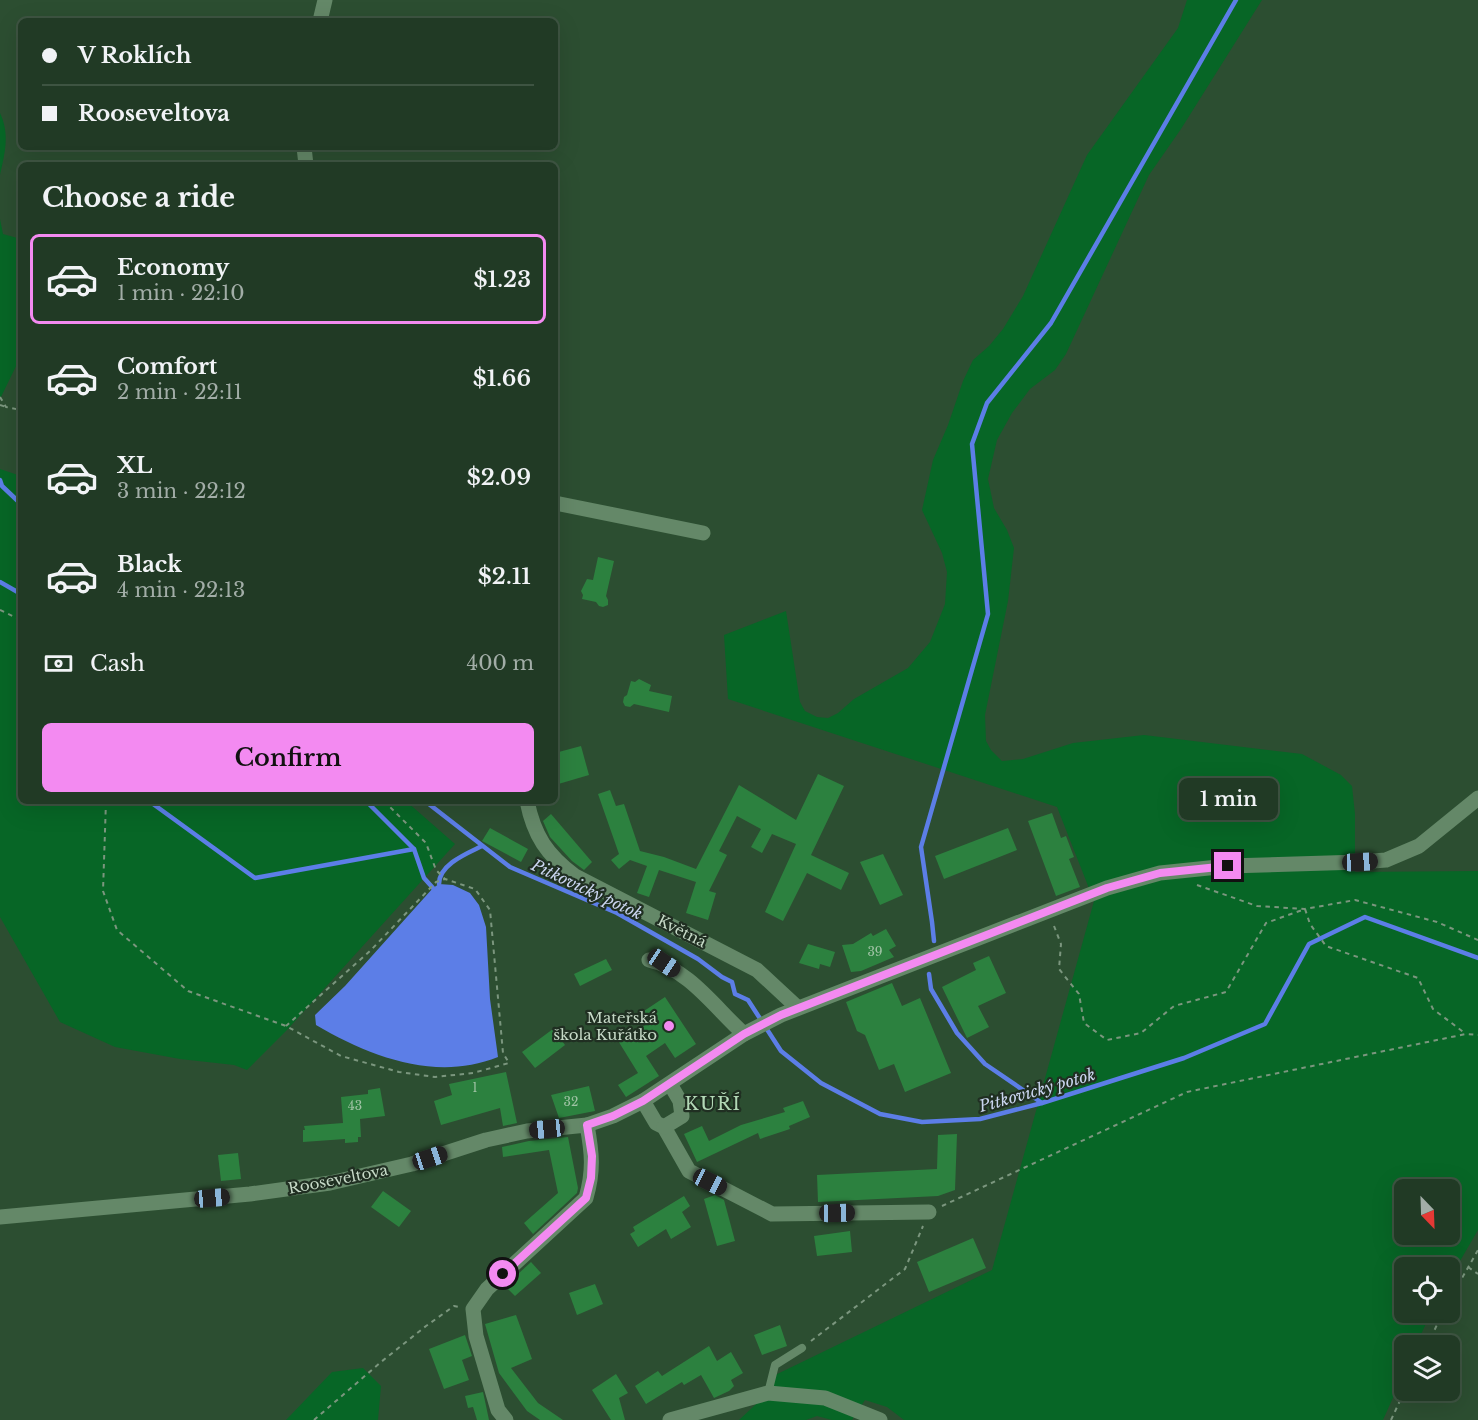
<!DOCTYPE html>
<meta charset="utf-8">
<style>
:root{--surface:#213a25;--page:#2d4532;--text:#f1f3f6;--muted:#a2ada7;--line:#3e5442;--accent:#f38af1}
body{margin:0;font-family:"Libre Baskerville",serif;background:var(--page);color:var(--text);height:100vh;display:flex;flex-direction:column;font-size:22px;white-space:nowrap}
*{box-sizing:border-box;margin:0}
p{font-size:20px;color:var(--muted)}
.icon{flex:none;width:33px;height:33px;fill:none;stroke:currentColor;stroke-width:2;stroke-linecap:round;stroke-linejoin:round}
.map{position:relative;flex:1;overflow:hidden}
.side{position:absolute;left:18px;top:162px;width:540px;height:642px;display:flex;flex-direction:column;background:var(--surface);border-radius:9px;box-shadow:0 6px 24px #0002,0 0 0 2px var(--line)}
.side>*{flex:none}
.banner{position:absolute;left:18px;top:18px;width:540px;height:132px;border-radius:9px;box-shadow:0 6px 24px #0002,0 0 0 2px var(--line);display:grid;align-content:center;height:132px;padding:0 24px;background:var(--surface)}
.needle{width:39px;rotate:157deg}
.fabs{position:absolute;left:1394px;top:1179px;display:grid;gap:12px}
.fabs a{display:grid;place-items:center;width:66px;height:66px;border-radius:9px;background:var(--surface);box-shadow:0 6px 24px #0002,0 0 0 2px var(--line);font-size:30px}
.end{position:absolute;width:27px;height:27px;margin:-14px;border:8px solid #f38af1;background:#111;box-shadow:0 0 0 3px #111}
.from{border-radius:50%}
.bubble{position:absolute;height:42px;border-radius:9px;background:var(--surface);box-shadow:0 6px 24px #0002,0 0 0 2px var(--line);font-size:20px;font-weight:600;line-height:42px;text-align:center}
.car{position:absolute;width:18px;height:36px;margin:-18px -9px;border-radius:8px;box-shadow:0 0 4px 2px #0007;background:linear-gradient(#222 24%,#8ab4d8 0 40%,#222 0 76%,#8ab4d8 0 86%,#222 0)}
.banner b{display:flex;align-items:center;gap:21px;height:57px;font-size:22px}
.banner b+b{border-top:2px solid var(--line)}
.banner i{width:15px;height:15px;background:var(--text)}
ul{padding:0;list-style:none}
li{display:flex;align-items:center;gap:18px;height:90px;margin:0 12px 9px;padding:0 12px;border:3px solid transparent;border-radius:9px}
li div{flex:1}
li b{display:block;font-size:22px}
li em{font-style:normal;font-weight:600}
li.current{border-color:var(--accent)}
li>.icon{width:54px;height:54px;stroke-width:1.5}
h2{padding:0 24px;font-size:27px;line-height:72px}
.pay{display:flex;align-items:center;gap:15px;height:66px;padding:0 24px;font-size:22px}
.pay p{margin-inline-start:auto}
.button{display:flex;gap:12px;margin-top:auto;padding:12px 24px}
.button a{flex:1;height:69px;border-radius:9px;background:var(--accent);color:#111;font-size:24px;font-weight:600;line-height:69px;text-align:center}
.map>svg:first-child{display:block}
</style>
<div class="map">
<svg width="1478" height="1420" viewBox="0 0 1478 1420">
<rect width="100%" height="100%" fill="#2c4e31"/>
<!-- green -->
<g fill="#076626" fill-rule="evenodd">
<path d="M1187 0H1262L1181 129 1149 175 1066 354 1055 370 1030 389 1012 413 997 440 988 479 994 508 1007 530 1014 548 1008 601 985 715 986 741 991 750 1002 761 1023 759 1073 743 1144 735 1302 754 1341 775 1352 786 1355 814V872L1478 871V1230L1449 1280V1268H1404V1312L1431 1313 1416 1345 1404 1346V1373L1383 1420H904L887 1407 865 1400 852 1420H832L817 1416 806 1420H739L768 1393 769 1378 992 1270 1094 901 1057 807 728 699 724 635 786 611 800 702 805 711 817 717 828 718 838 713 854 699 908 668 930 642 945 604 947 572 942 553 922 510 933 460 948 425 963 381 973 360 989 346 1003 329 1023 296 1087 155 1178 28ZM1404 1190H1449V1234H1404Z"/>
<path d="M0 113C10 134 5 153 0 175Z"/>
<polygon points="0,219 3,234 21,239 21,356 0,399"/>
<polygon points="0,466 0,469 21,476 21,801 406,801 455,844 286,1031 247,1070 234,1065 180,1059 115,1047 60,1022 0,917"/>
<polygon points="363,1368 381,1386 378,1420 286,1420 332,1372"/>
</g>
<!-- water -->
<path fill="#5c7ee7" d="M439 884 453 885 470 893 479 905 486 927 490 999 498 1057C436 1082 371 1057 316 1025L315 1015 345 986 433 888Z"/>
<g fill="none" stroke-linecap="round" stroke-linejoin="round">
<!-- stream -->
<g stroke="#5c7ee7" stroke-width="4.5">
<polyline points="0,480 2,486 21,504"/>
<polyline points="0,582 21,594"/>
<polyline points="149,801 255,878 414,849"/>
<polyline points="366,801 414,849 424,878 433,888"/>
<polyline points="425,801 510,867 617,913 698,959 722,977 732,982 735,994 748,1000 781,1051 821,1083 880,1114 922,1122 980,1119 1042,1103 1184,1058 1265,1024 1309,944 1365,917 1478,958"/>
<path d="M439 884C439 864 468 853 482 846"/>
<polyline points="934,941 932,922 921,847 988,614 972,444 987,403 1051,323 1236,0"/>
<polyline points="929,974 931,989 957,1033 985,1064 1042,1103"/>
</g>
</g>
<!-- building -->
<g fill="#2c813f">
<polygon points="598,557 614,561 606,596 608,600 608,605 603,607 599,606 596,602 582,599 583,595 581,591 587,579 593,580"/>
<polygon points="639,679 651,685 649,691 672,696 669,712 634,704 630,707 625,706 623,702 624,697 627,695 631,681 635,682"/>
<polygon points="581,746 589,775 555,785 555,753"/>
<polygon points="818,774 844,786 811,855 849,873 841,890 807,873 783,921 765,912 796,844 772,834 762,853 751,847 761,829 737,816 719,851 727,855 709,891 716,893 708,920 686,913 696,882 659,870 649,897 637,893 647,866 630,860 619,869 611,860 619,854 598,794 610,790 616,806 624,804 640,851 664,857 696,869 739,785 796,820"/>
<polygon points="1052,813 1061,838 1066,836 1074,857 1069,859 1080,887 1056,896 1028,821"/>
<polygon points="551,814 592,862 584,870 572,861 550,837 543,821"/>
<polygon points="490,828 528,849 521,862 482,841"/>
<polygon points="1008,828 1017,850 944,879 935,856"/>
<polygon points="883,854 903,895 880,905 860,862"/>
<polygon points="886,929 896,946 889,950 894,957 861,971 851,972 842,945 853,944 871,933 873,936"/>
<polygon points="808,944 835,952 830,967 820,964 819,969 799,963"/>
<polygon points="989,956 1006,993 978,1006 989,1027 967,1038 942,987 976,970 973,963"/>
<polygon points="606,959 612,970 580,986 574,974"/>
<polygon points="892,983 902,1006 920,998 951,1073 905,1092 894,1064 879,1070 865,1035 857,1031 846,1002"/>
<polygon points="665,997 696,1044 675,1058 665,1043 646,1056 659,1076 626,1097 618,1085 638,1073 617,1039 630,1031 632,1034 651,1021 644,1011"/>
<polygon points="553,1029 565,1045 535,1068 522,1052"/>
<polygon points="506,1072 517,1123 503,1126 500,1108 441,1125 434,1101 452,1095 449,1084"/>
<polygon points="589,1086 595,1111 559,1118 551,1095"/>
<polygon points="380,1088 385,1116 360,1119 361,1137 358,1137 358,1142 345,1143 345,1139 303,1142 303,1130 305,1130 304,1126 343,1123 341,1097 368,1094 368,1090"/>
<polygon points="803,1101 810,1117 789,1126 790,1129 760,1139 758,1133 697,1162 684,1134 702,1126 709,1141 741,1125 785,1112 783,1108"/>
<polygon points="957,1134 955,1190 938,1196 818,1202 817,1175 937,1169 938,1135"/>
<polygon points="568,1137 578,1188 577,1193 533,1234 524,1223 558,1193 549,1150 503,1157 502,1147 529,1141"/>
<polygon points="238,1153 241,1179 221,1181 218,1155"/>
<polygon points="383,1191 411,1211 399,1227 371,1207"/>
<polygon points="715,1195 724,1200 735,1241 717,1246 704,1199"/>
<polygon points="684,1196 690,1206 682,1212 691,1227 671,1239 666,1229 638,1247 630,1234 635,1231 633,1227"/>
<polygon points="850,1231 852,1252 817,1256 814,1236"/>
<polygon points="973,1238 986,1268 929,1292 917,1262"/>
<polygon points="531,1262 541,1273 515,1296 505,1286"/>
<polygon points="595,1284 603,1304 577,1315 569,1293"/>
<polygon points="516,1315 532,1359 511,1368 538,1403 563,1420 540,1420 527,1411 499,1373 485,1324"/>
<polygon points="780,1325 787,1346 762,1355 754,1335"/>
<polygon points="465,1335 472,1356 462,1360 469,1380 444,1389 429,1349"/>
<polygon points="709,1346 717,1361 731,1352 743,1373 731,1380 734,1386 729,1391 714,1398 701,1375 684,1385 682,1382 646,1404 635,1386 658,1371 662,1376"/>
<polygon points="616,1374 628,1393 619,1398 625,1420 611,1420 592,1390"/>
<polygon points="483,1392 485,1401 489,1420 477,1420 473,1407 468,1408 465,1396"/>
</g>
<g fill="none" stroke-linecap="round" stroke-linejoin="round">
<!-- path -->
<g stroke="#7b967e" stroke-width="2" stroke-dasharray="4.5 4.5" stroke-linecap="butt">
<polyline points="0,397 6,407 21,410"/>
<polyline points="0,405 6,407"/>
<polyline points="0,610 21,620"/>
<polyline points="106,801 103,891 117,930 188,991 286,1026 341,1056 399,1072 435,1077 473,1073 509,1063 503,1053 490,910 475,889 445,879 436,882 370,951 286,1026"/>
<polyline points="384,801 426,843 436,870 445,879"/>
<polyline points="1197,885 1257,906 1305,909 1355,900 1437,922 1478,940"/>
<polyline points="1054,926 1061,944 1059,969 1079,994 1084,1023 1107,1040 1141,1033 1174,1006 1226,992 1266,923 1305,909 1310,924 1326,946 1418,978 1433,1009 1466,1034"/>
<polyline points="942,1206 1187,1092 1466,1034 1478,1035"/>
<polyline points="1468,1267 1478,1274"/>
<polyline points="1449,1301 1478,1250"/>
<polyline points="811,1341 905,1269 923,1226"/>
<polyline points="1427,1346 1443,1312"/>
<polyline points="314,1420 381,1362 426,1326 454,1306 459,1307"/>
<polyline points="1391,1420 1405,1390"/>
</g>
<!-- service -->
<polyline stroke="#648868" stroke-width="8" points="768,1393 775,1365 802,1348"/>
<!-- minor -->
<g stroke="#648868" stroke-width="15">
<polyline points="555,503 703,533"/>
<path d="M649 960C689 969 715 1008 744 1034"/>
<polyline points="643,1101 656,1123 664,1127 689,1171 772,1214 929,1212"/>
<polyline points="664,1127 682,1116 680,1101 670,1084"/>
</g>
<!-- tertiary -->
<g stroke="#648868" stroke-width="15">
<polyline points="320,21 325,0"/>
<polyline points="304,147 306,165"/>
<path d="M527 801C534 836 547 855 575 876L757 970 798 1008"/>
<polyline points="0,1217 250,1194 330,1183 412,1164 486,1140 527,1131 587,1125 613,1116 643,1101 744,1034 781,1015 1107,888 1160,873 1228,866 1360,862 1386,860 1419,846 1478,798"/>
<path d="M506 1420 498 1410 476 1336 473 1309 487 1289 586 1198C594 1170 592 1153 587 1125"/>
<polyline points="670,1420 768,1393 825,1398 880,1420"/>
</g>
</g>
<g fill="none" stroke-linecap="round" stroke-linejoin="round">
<!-- route -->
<polyline stroke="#f38af1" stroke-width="8" points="503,1274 586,1198 591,1178 592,1156 587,1125 613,1116 643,1101 744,1034 781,1015 1107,888 1160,873 1228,866"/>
</g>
<!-- markers -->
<circle fill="#f38af1" stroke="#202f22" stroke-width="2" cx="669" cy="1026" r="6"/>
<g text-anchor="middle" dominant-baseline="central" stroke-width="4.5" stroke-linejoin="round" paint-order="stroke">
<!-- number labels -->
<g font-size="12" fill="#a0c3a5">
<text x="875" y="951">39</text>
<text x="475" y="1087">1</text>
<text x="571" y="1101">32</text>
<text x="355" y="1105">43</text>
</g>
<!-- street labels -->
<g font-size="15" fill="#c6d9c7" stroke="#202f22">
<text transform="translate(682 931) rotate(27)">Květná</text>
<text transform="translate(338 1179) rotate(-11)">Rooseveltova</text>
</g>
<!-- poi labels -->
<g font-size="15" fill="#c6d9c7" stroke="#202f22" text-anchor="end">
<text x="657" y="1017">Mateřská<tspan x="657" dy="17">škola Kuřátko</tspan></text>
</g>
<!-- water labels -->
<g font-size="16" font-style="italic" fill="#cad5ef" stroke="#202f22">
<text transform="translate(587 889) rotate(25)">Pitkovický potok</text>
<text transform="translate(1037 1090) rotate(-16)">Pitkovický potok</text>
</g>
<!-- quarter labels -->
<g font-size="18" letter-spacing="1.5" fill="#b3d9b7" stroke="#202f22">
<text x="713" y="1104">KUŘÍ</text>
</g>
</g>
</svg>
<div class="fabs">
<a><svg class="needle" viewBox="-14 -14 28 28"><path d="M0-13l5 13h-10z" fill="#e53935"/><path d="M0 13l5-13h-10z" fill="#a2ada7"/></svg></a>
<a><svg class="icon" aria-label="locate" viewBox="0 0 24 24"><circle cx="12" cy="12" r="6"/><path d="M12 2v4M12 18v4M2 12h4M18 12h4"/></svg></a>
<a><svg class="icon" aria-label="layers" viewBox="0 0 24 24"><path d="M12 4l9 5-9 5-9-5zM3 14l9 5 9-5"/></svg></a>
</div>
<i class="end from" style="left:503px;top:1274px"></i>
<i class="end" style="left:1228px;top:866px"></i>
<div class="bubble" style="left:1179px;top:778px;width:99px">1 min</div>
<i class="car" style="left:1360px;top:862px;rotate:87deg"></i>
<i class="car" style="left:664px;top:963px;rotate:124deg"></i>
<i class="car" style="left:547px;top:1129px;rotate:264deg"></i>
<i class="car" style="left:430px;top:1158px;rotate:72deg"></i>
<i class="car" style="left:710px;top:1182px;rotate:117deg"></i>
<i class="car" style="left:212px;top:1198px;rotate:85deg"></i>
<i class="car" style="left:837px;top:1213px;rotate:89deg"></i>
<div class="banner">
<b><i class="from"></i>V Roklích</b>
<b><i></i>Rooseveltova</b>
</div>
<section class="side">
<h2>Choose a ride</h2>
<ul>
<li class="current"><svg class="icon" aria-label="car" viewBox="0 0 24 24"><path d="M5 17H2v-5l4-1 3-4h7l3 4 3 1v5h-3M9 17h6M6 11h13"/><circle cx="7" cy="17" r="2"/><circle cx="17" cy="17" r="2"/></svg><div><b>Economy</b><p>1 min · 22:10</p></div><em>$1.23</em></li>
<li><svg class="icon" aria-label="car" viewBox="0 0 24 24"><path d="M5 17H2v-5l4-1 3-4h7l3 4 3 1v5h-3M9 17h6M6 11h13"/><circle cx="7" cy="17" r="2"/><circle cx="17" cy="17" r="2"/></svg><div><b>Comfort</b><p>2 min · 22:11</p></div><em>$1.66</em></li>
<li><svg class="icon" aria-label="car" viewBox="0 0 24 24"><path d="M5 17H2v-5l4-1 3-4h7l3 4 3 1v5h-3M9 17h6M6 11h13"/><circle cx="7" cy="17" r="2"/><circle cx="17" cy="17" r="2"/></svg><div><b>XL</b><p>3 min · 22:12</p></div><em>$2.09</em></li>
<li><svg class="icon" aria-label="car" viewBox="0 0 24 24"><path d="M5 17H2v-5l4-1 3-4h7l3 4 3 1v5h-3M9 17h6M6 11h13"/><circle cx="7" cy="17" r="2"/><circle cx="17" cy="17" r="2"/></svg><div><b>Black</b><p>4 min · 22:13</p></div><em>$2.11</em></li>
</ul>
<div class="pay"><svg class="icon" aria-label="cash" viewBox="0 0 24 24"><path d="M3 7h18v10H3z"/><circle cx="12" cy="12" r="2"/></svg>Cash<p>400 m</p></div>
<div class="button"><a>Confirm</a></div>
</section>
</div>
